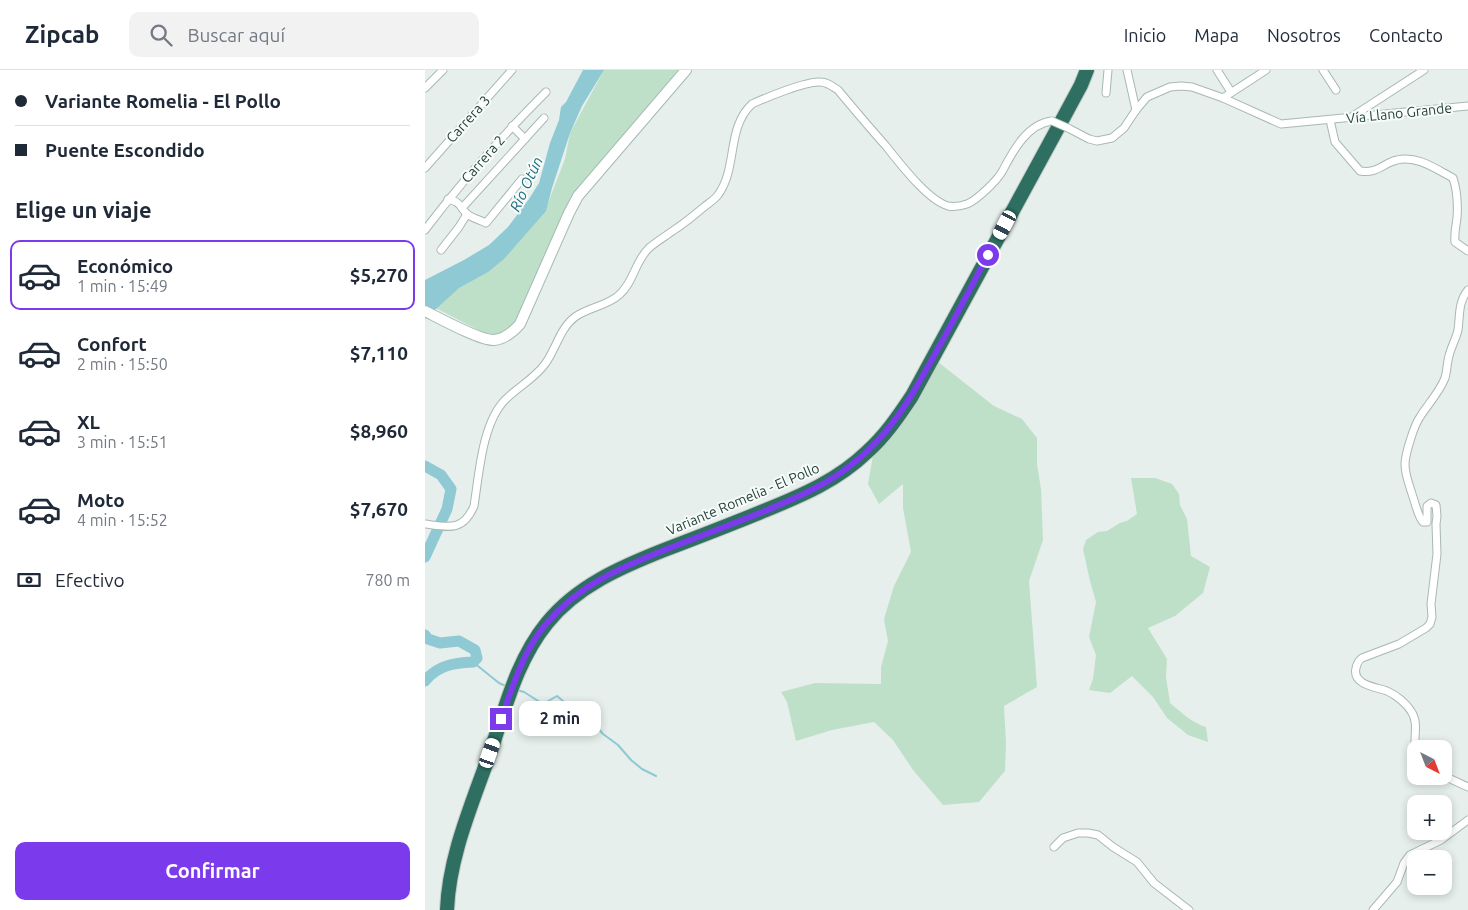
<!DOCTYPE html>
<html lang="es">
<meta charset="utf-8">
<style>
:root{--surface:#fff;--page:#f2f2f3;--text:#1f2937;--muted:#747a83;--line:#e0e1e3;--accent:#7c3aed}
body{margin:0;font-family:Ubuntu,sans-serif;background:var(--page);color:var(--text);height:100vh;display:flex;flex-direction:column;font-size:19px;white-space:nowrap}
*{box-sizing:border-box;margin:0}
p{font-size:16px;color:var(--muted)}
.icon{flex:none;width:28px;height:28px;fill:none;stroke:currentColor;stroke-width:2;stroke-linecap:round;stroke-linejoin:round}
.map{position:relative;flex:1;overflow:hidden}
.drawer{display:flex;flex-direction:column;background:var(--surface);width:425px}
.drawer>*{flex:none}
.guide{display:grid;align-content:center;height:110px;padding:0 15px;background:var(--surface)}
.needle{width:32px;rotate:138deg}
.tools{position:absolute;left:982px;top:670px;display:grid;gap:10px}
.tools a{display:grid;place-items:center;width:45px;height:45px;border-radius:10px;background:var(--surface);box-shadow:0 2px 8px #0003;font-size:25px}
.end{position:absolute;width:22px;height:22px;margin:-11px;border:6px solid #7c3aed;background:#fff;box-shadow:0 0 0 2px #fff}
.from{border-radius:50%}
.bubble{position:absolute;height:35px;border-radius:10px;background:var(--surface);box-shadow:0 2px 8px #0003;font-size:16px;font-weight:700;line-height:35px;text-align:center}
.car{position:absolute;width:15px;height:30px;margin:-15px -8px;border-radius:6px;box-shadow:0 0 4px 1px #0007;background:linear-gradient(#fff 24%,#345 0 40%,#fff 0 76%,#345 0 86%,#fff 0)}
.guide b{display:flex;align-items:center;gap:18px;height:48px;font-size:19px}
.guide b+b{border-top:1px solid var(--line)}
.guide i{width:12px;height:12px;background:var(--text)}
ul{padding:0;list-style:none}
li{display:flex;align-items:center;gap:15px;height:70px;margin:0 10px 8px;padding:0 5px;border:2px solid transparent;border-radius:10px}
li div{flex:1}
li b{display:block;font-size:19px}
li em{font-style:normal;font-weight:700}
li.selected{border-color:var(--accent)}
li>.icon{width:45px;height:45px;stroke-width:1.5}
h2{padding:0 15px;font-size:22px;line-height:60px}
.pay{display:flex;align-items:center;gap:12px;height:55px;padding:0 15px;font-size:19px}
.pay p{margin-inline-start:auto}
.action{display:flex;gap:10px;margin-top:auto;padding:10px 15px}
.action a{flex:1;height:58px;border-radius:10px;background:var(--accent);color:#fff;font-size:20px;font-weight:700;line-height:58px;text-align:center}
header{display:flex;align-items:center;gap:30px;box-sizing:border-box;height:70px;padding:0 25px;background:var(--surface);border-bottom:1px solid var(--line)}
header strong{font-size:24px}
nav{display:flex;gap:28px;margin-inline-start:auto;font-size:18px}
.search{width:350px;height:45px;background:var(--page);display:flex;align-items:center;gap:12px;box-sizing:border-box;padding:0 18px;border-radius:10px;color:var(--muted);font-size:19px}
main{display:flex;flex:1;min-height:0}
.map>svg:first-child{display:block}
</style>
<header>
<strong>Zipcab</strong>
<div class="search"><svg class="icon" aria-label="search" viewBox="0 0 24 24"><circle cx="10" cy="10" r="6"/><path d="M15 15l6 6"/></svg>Buscar aquí</div>
<nav><a>Inicio</a><a>Mapa</a><a>Nosotros</a><a>Contacto</a></nav>
</header>
<main>
<section class="drawer">
<div class="guide">
<b><i class="from"></i>Variante Romelia - El Pollo</b>
<b><i></i>Puente Escondido</b>
</div>
<h2>Elige un viaje</h2>
<ul>
<li class="selected"><svg class="icon" aria-label="car" viewBox="0 0 24 24"><path d="M5 17H2v-5l4-1 3-4h7l3 4 3 1v5h-3M9 17h6M6 11h13"/><circle cx="7" cy="17" r="2"/><circle cx="17" cy="17" r="2"/></svg><div><b>Económico</b><p>1 min · 15:49</p></div><em>$5,270</em></li>
<li><svg class="icon" aria-label="car" viewBox="0 0 24 24"><path d="M5 17H2v-5l4-1 3-4h7l3 4 3 1v5h-3M9 17h6M6 11h13"/><circle cx="7" cy="17" r="2"/><circle cx="17" cy="17" r="2"/></svg><div><b>Confort</b><p>2 min · 15:50</p></div><em>$7,110</em></li>
<li><svg class="icon" aria-label="car" viewBox="0 0 24 24"><path d="M5 17H2v-5l4-1 3-4h7l3 4 3 1v5h-3M9 17h6M6 11h13"/><circle cx="7" cy="17" r="2"/><circle cx="17" cy="17" r="2"/></svg><div><b>XL</b><p>3 min · 15:51</p></div><em>$8,960</em></li>
<li><svg class="icon" aria-label="car" viewBox="0 0 24 24"><path d="M5 17H2v-5l4-1 3-4h7l3 4 3 1v5h-3M9 17h6M6 11h13"/><circle cx="7" cy="17" r="2"/><circle cx="17" cy="17" r="2"/></svg><div><b>Moto</b><p>4 min · 15:52</p></div><em>$7,670</em></li>
</ul>
<div class="pay"><svg class="icon" aria-label="cash" viewBox="0 0 24 24"><path d="M3 7h18v10H3z"/><circle cx="12" cy="12" r="2"/></svg>Efectivo<p>780 m</p></div>
<div class="action"><a>Confirmar</a></div>
</section>
<div class="map">
<svg width="1043" height="840" viewBox="0 0 1043 840">
<rect width="100%" height="100%" fill="#e6efeb"/>
<!-- green -->
<g fill="#bfe0c8">
<polygon points="179,0 261,0 153,126 103,234 81,266 63,265 1,233 91,175 123,133 140,89 145,63"/>
<polygon points="508,288 569,336 597,349 612,368 612,394 616,419 618,470 604,511 612,617 579,636 581,673 580,701 554,732 518,735 488,700 468,670 449,652 407,660 371,671 362,632 356,622 390,613 456,614 456,597 463,571 459,549 469,516 486,482 478,438 478,414 454,434 443,414 450,374"/>
<path d="M706 408H730L747 414 754 424 755 435 762 449 766 486 785 497 778 523 750 546 723 558 742 589 741 607 745 633C756 642 767 653 781 657L783 672 763 665 742 648 728 627 707 606 685 623 664 620 668 609 671 585 664 567 671 532 665 511 658 479 661 470 673 462 682 461 695 453 702 451 712 444Z"/>
</g>
<!-- water -->
<polygon fill="#8ec9d4" points="158,0 179,0 157,36 145,63 127,118 121,141 79,189 63,202 34,218 0,249 0,210 39,190 64,175 83,157 104,129 114,113 125,73 134,50 136,37 141,32"/>
<g fill="none" stroke-linecap="round" stroke-linejoin="round">
<!-- stream -->
<g stroke="#8ec9d4" stroke-width="2">
<polyline points="48,592 74,613 83,617"/>
<polyline points="92,620 99,622 118,634 132,626 144,636 162,645 178,664 193,675 206,690 217,699 231,706"/>
</g>
<!-- river -->
<g stroke="#8ec9d4" stroke-width="11">
<polyline points="0,396 16,405 26,419 22,439 0,487"/>
<path d="M0 565 3 569 15 573 34 571 50 580 52 588 48 592C29 593 13 595 0 611"/>
</g>
<defs>
<g id="street">
<polyline points="702,0 711,40"/>
<polyline points="792,0 806,22"/>
<polyline points="898,0 911,20"/>
<polyline points="0,18 18,0"/>
<polyline points="681,23 683,0"/>
<polyline points="798,28 841,0"/>
<polyline points="928,46 999,0"/>
<path d="M905 50 910 72 935 101C953 104 958 93 972 90 992 85 1011 99 1028 108 1032 120 1033 134 1032 148 1031 156 1029 163 1030 172L1043 181"/>
<polyline points="87,56 100,69"/>
<polyline points="643,58 664,69 672,71 687,68 699,58 711,40 722,27 745,17 756,16 767,17 798,28 856,54 1043,36"/>
<polyline points="0,98 87,0"/>
<path d="M23 129C38 133 34 137 42 144 47 148 55 150 61 153L97 109"/>
<polyline points="37,138 119,48"/>
<path d="M0 160C37 111 78 65 121 22"/>
<polyline points="16,180 34,157 42,144"/>
<path d="M0 454C23 457 38 462 49 436 54 405 57 352 81 329 93 317 109 309 120 294 131 279 135 258 150 247 164 237 182 236 194 225 209 212 210 191 224 178 232 171 241 166 249 160 260 153 269 145 279 137 284 133 289 130 293 125 313 98 301 58 327 34 340 28 381 11 395 12 402 12 407 16 413 20 428 38 444 57 460 75 474 92 502 130 523 136 528 137 536 136 542 134 552 130 573 110 578 100 588 81 602 54 627 51"/>
<path d="M991 684C987 670 995 654 986 641 981 633 971 625 962 621 951 617 927 615 931 598 932 593 933 591 937 588L974 574 1001 558 1005 554 1007 547 1006 534 1012 484 1011 454 1012 446 1011 435 1006 433 1002 436V452H998C993 447 990 432 987 424 984 414 980 405 980 394 980 385 989 355 995 347 1003 334 1014 323 1020 308 1022 301 1022 293 1024 286 1026 277 1031 269 1033 260 1035 246 1033 232 1043 220"/>
<polyline points="1019,706 1043,717"/>
<polyline points="629,777 638,768 653,763 663,763 673,765 688,777 712,792 729,813 764,840"/>
<polyline points="948,840 972,812 979,793 985,785 1016,770 1043,750"/>
</g>
<path id="secondary" d="M0 241C14 248 56 271 69 270 80 269 88 262 95 254L144 143 153 126 261 0"/>
<path id="highway" d="M22 840C24 785 48 732 66 680 81 636 92 590 122 553 152 516 196 497 239 480 273 467 307 454 341 440 378 425 413 410 442 382 460 366 473 347 487 326L635 54 656 15 662 0"/>
</defs>
<!-- street casing -->
<use href="#street" stroke="#a8b8b2" stroke-width="9"/>
<!-- secondary casing -->
<use href="#secondary" stroke="#a4bbb3" stroke-width="12"/>
<!-- highway casing -->
<use href="#highway" stroke="#c2cac8" stroke-width="16"/>
<!-- street -->
<use href="#street" stroke="#fff" stroke-width="7"/>
<!-- secondary -->
<use href="#secondary" stroke="#fff" stroke-width="10"/>
<!-- highway -->
<use href="#highway" stroke="#2f6f62" stroke-width="14"/>
<defs>
<polyline id="street-bridge" points="627,51 643,58"/>
</defs>
<!-- street-bridge casing -->
<use href="#street-bridge" stroke="#a8b8b2" stroke-width="9" stroke-linecap="butt"/>
<!-- street-bridge -->
<use href="#street-bridge" stroke="#fff" stroke-width="7"/>
</g>
<g fill="none" stroke-linecap="round" stroke-linejoin="round">
<!-- route -->
<path stroke="#7c3aed" stroke-width="6" d="M76 649C87 619 96 588 114 563 147 518 192 499 242 479 274 467 307 454 340 441 370 428 400 416 426 395 466 365 488 324 511 282 529 250 546 217 563 185"/>
</g>
<g text-anchor="middle" dominant-baseline="central" stroke-width="4" stroke-linejoin="round" paint-order="stroke">
<!-- street labels -->
<g font-size="14" fill="#24423a" stroke="#f7fbf9">
<text transform="translate(974 43) rotate(-6)">Vía Llano Grande</text>
<text transform="translate(43 49) rotate(-48)">Carrera 3</text>
<text transform="translate(58 89) rotate(-49)">Carrera 2</text>
<text transform="translate(318 429) rotate(-23)">Variante Romelia - El Pollo</text>
</g>
<!-- water labels -->
<g font-size="15" font-style="italic" fill="#1c6f80" stroke="#f7fbf9">
<text transform="translate(101 114) rotate(-65)">Río Otún</text>
</g>
</g>
</svg>
<div class="tools">
<a><svg class="needle" viewBox="-14 -14 28 28"><path d="M0-13l5 13h-10z" fill="#e53935"/><path d="M0 13l5-13h-10z" fill="#747a83"/></svg></a>
<a>+</a>
<a>−</a>
</div>
<i class="end from" style="left:563px;top:185px"></i>
<i class="end" style="left:76px;top:649px"></i>
<div class="bubble" style="left:94px;top:631px;width:82px">2 min</div>
<i class="car" style="left:580px;top:155px;rotate:208deg"></i>
<i class="car" style="left:65px;top:683px;rotate:19deg"></i>
</div>
</main>
